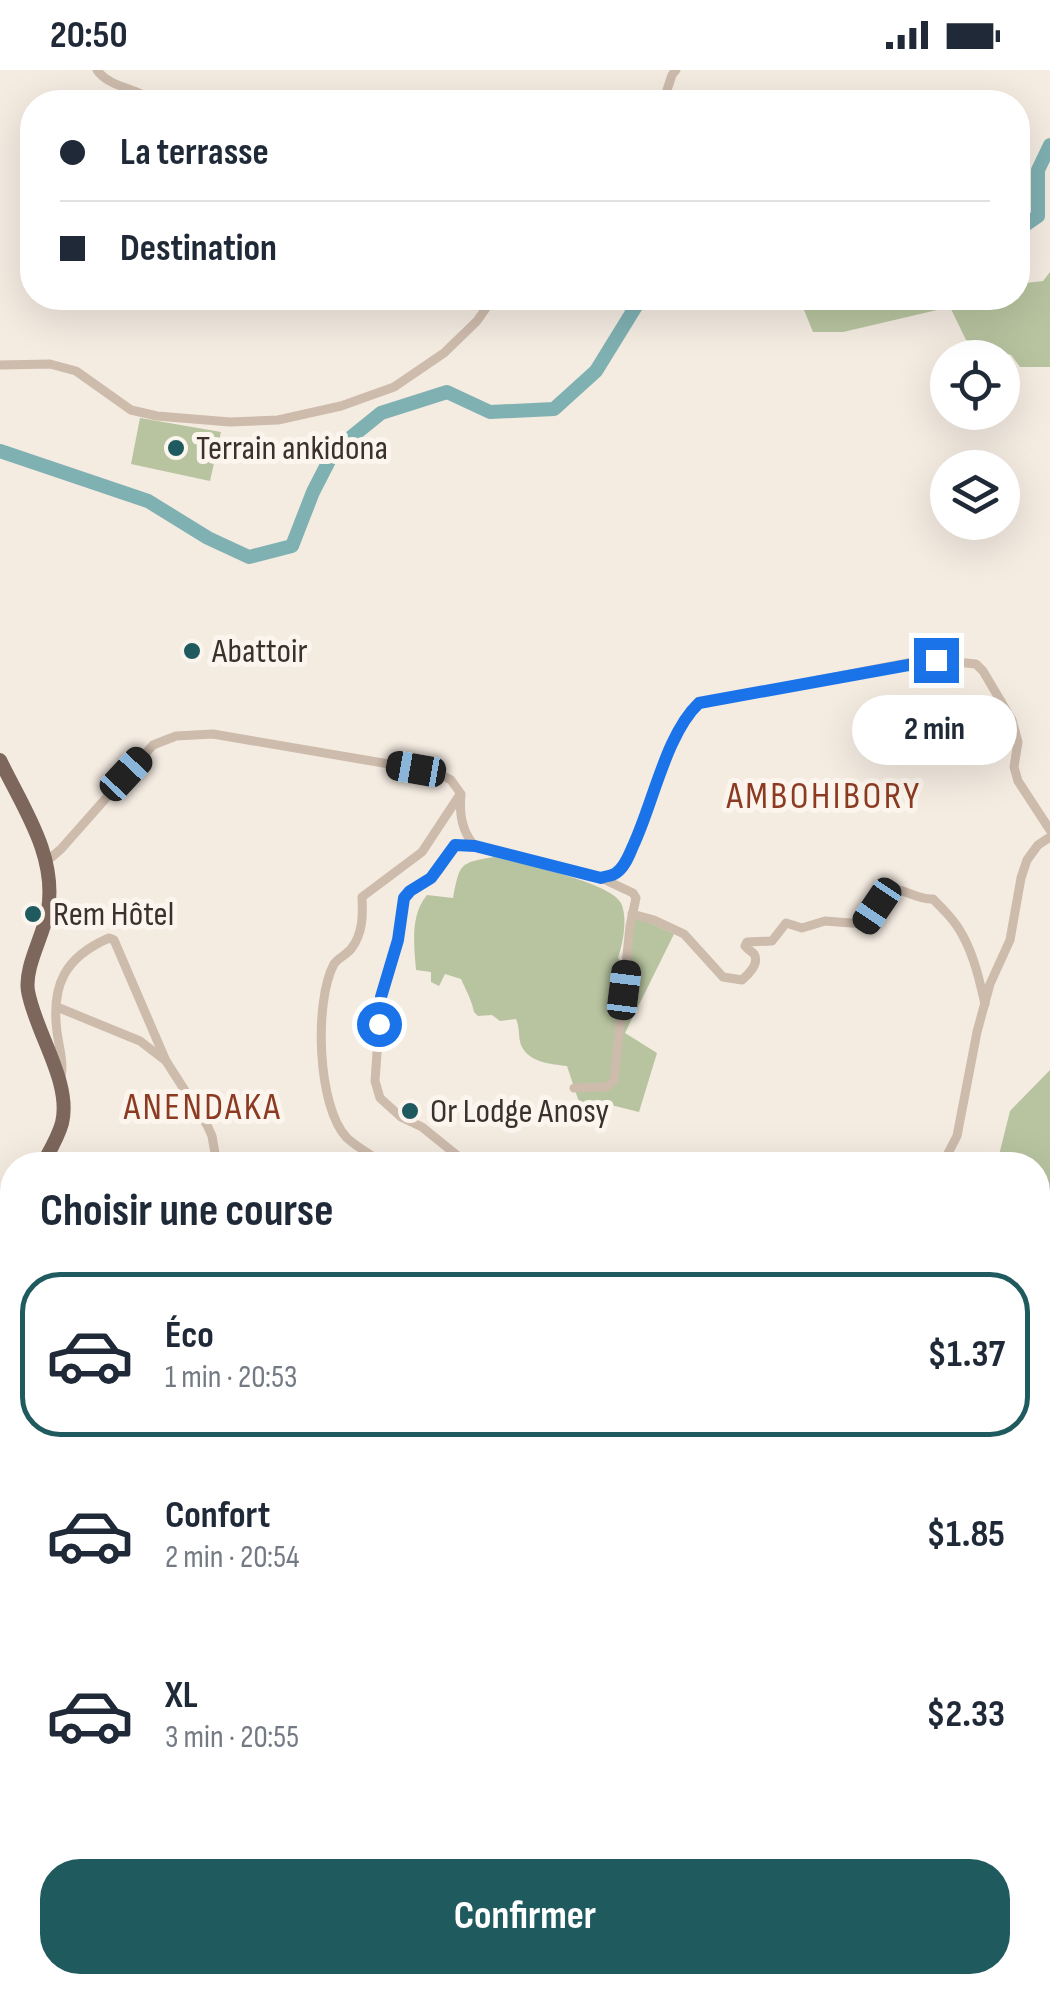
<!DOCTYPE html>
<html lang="fr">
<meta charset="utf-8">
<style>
:root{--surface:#fff;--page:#f6f6f7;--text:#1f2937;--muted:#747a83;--line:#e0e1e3;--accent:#1f5a5e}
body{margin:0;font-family:"Sofia Sans Condensed",sans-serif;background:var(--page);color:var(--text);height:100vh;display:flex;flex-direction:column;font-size:38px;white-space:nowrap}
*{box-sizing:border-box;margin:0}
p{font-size:32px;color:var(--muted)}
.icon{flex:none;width:55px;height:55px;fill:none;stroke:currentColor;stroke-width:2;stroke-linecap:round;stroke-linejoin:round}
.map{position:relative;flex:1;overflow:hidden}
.panel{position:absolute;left:0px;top:1082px;width:1050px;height:842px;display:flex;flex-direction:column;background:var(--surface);border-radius:40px 40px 0 0;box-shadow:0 10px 40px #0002}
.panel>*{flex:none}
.hud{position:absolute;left:20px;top:20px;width:1010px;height:220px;border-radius:40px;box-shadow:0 10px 40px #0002;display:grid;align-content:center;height:220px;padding:0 40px;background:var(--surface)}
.tools{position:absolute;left:930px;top:270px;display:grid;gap:20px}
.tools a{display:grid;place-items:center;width:90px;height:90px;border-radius:50%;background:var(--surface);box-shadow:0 10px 40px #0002;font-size:50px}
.end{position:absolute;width:45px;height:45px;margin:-22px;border:12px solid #1a73e8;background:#fff;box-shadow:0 0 0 5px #fff}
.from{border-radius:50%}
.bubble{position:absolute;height:70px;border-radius:35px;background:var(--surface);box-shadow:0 10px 40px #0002;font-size:32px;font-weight:700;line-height:70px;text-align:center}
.car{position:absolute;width:30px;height:60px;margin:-30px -15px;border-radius:12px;box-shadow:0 0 8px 2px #0007;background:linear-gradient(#222 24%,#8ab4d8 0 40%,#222 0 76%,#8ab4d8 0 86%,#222 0)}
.hud b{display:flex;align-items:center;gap:35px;height:95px;font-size:38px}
.hud b+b{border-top:2px solid var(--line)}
.hud i{width:25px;height:25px;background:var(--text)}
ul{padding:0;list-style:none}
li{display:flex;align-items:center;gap:30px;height:165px;margin:0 20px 15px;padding:0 20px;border:5px solid transparent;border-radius:40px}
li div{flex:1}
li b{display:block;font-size:38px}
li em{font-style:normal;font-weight:700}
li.current{border-color:var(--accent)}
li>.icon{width:90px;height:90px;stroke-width:1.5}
h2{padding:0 40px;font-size:45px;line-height:120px}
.cta{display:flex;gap:20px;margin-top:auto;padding:20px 40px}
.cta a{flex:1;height:115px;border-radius:40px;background:var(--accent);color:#fff;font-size:40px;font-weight:700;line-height:115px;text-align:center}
.status{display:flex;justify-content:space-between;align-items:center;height:70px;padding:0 50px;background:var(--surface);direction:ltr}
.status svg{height:28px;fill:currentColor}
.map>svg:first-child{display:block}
</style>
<div class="status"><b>20:50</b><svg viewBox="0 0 49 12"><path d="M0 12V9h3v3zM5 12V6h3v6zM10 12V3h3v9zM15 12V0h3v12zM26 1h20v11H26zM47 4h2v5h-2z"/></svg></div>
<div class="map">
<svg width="1050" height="1924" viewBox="0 0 1050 1924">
<rect width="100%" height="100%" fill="#f4ebe1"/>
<!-- green -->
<g fill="#b8c4a0">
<polygon points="1050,202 1050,297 1020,297 1011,285 966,270 950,237 843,262 813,262 799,228 1018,228 1018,214 1043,211"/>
<polygon points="140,348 221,362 210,411 131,394"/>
<path d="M494 787C520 794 609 811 621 833 628 848 623 873 618 888L626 898 635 846 674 864 625 963 657 983 639 1042 615 1036 579 1032 567 996C551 994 529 993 521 975 518 966 520 958 516 949L500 951 492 945 478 946 474 942C472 931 466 920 461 909L445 904 439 916 431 912V902L416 900C414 875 410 845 427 825L453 828C460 793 459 793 494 787Z"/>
<polygon points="1050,1000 1050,1129 1038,1119 1038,1095 1006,1095 998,1089 1010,1041"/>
<polygon points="4,1182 12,1185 12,1240 1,1248 0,1187"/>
<polygon points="1038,1355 1050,1356 1050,1713 1038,1689"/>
<polygon points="10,1427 12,1427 12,1551 0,1565 0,1444"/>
<polygon points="1050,1771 1050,1924 1010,1924 1013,1913 1038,1912 1038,1775"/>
<polygon points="305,1913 420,1913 431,1924 314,1924"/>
<polygon points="877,1913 877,1912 977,1913 972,1924 940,1924 937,1922 935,1924 879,1924"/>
</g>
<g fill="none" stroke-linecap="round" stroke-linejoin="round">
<!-- river -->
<g stroke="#7fb0b2" stroke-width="14">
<polyline points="1018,160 1038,146 1038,100 1050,75"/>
<polyline points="0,381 148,431 208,468 249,487 292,476 313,422 334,381 381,343 447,322 490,342 554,339 596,301 641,228"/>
</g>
<!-- minor -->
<g stroke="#cdbbac" stroke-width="9">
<path d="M97 0C109 18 139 18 155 32"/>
<polyline points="663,32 672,5 676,0"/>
<polyline points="0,295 50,294 76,301 131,340 157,346 230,352 278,350 341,336 394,317 444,283 477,251 493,228"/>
<path d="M47 791 61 779 153 675 176 666 213 664 436 702 451 710 461 724C459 743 461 761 475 776"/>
<path d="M601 808C606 806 612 805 616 803 625 797 629 785 633 776 653 734 666 665 699 633L918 591 935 590 976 594 983 601 1012 650 1018 672 1014 697 1018 711 1050 760"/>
<path d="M632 844 654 850 684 864 723 907 742 910C748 905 760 893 754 884 751 881 747 879 745 876L747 872 772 871 786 853 802 858 825 851 864 854 889 818C905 819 918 830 933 829 944 840 956 852 963 866 974 886 980 912 985 934"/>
<polyline points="57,937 140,971 166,991 207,1055 212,1066 217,1095"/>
<path d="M61 1008C64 993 59 977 57 962 51 915 65 887 109 868L114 870 166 991"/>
<path d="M386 1095C373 1086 358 1078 347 1068 317 1037 314 931 334 894 338 888 346 885 351 879 363 864 363 845 362 827L422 782 459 726"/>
<polyline points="469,1095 422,1057 401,1047 380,1028 375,1011 381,927 398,871 404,829 410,821 431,809 439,800 455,775 475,776 601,808 633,823 636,828 630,856 614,1011 606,1017 574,1018"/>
<polyline points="942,1095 957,1066 977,962 990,914 1010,870 1021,808 1027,790 1038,775 1050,767"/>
<polyline points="1038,1164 1050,1165"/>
<polyline points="1038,1321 1050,1318"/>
<polyline points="0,1372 12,1355"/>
<polyline points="1038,1624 1050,1631"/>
<polyline points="0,1772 7,1779 12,1789"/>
<polyline points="0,1835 12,1828"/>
<polyline points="71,1924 72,1912"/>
</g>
<!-- tertiary -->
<g stroke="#cdbbac" stroke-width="11">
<polyline points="0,1854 12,1852"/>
<polyline points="1005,1924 1008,1912"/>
</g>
<!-- primary -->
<g stroke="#7d675c" stroke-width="14">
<path d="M0 690C23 738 57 785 48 840 44 865 24 897 28 921 35 962 72 1012 62 1053 58 1068 49 1082 42 1095"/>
<polyline points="0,1277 12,1256"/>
</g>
</g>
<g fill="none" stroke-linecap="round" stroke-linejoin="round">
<!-- route -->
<path stroke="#1a73e8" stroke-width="12" d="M379 954 381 927 398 870 404 828 410 821 431 808 455 775 475 776 601 808C606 806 612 806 616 803 625 797 629 785 633 776 653 734 666 664 699 633L936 590"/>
</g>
<!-- markers -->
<g fill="#1f5a5e" stroke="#fbf5ee" stroke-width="4">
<circle cx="176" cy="378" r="10"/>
<circle cx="192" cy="581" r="10"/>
<circle cx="33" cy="844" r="10"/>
<circle cx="410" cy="1041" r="10"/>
</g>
<g text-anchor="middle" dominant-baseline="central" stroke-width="10" stroke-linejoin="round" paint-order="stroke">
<!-- poi labels -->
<g font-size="35" fill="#3b302b" stroke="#fbf5ee" text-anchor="start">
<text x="196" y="378">Terrain ankidona</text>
<text x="212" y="581">Abattoir</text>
<text x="53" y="844">Rem Hôtel</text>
<text x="430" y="1041">Or Lodge Anosy</text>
</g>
<!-- neighbourhood labels -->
<g font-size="38" letter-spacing="2.5" fill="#8c3b22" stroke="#fbf5ee">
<text x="824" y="726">AMBOHIBORY</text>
<text x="203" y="1037">ANENDAKA</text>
</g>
</g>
</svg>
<div class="tools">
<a><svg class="icon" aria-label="locate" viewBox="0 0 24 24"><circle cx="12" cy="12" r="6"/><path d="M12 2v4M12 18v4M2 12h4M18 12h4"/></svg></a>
<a><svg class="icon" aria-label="layers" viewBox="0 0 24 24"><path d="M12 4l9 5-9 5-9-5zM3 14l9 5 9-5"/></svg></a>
</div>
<i class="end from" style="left:379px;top:954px"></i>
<i class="end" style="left:936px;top:590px"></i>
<div class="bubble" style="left:852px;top:625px;width:165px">2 min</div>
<i class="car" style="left:416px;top:699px;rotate:280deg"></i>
<i class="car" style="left:126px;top:704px;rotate:43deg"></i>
<i class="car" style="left:877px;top:836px;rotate:214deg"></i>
<i class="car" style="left:624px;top:920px;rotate:7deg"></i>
<div class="hud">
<b><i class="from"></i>La terrasse</b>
<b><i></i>Destination</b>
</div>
<section class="panel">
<h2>Choisir une course</h2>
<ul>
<li class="current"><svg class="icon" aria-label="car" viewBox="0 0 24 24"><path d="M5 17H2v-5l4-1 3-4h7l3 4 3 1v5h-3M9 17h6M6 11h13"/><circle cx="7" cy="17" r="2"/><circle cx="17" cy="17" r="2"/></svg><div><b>Éco</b><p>1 min · 20:53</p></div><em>$1.37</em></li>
<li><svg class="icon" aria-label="car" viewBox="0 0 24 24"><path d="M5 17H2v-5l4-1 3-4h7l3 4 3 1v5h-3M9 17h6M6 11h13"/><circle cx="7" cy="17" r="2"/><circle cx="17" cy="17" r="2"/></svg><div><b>Confort</b><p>2 min · 20:54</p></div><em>$1.85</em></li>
<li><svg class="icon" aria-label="car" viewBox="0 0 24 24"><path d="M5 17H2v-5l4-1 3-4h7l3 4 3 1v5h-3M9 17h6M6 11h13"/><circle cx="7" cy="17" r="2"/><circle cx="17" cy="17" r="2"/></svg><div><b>XL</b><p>3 min · 20:55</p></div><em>$2.33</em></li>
</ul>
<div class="cta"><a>Confirmer</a></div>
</section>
</div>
